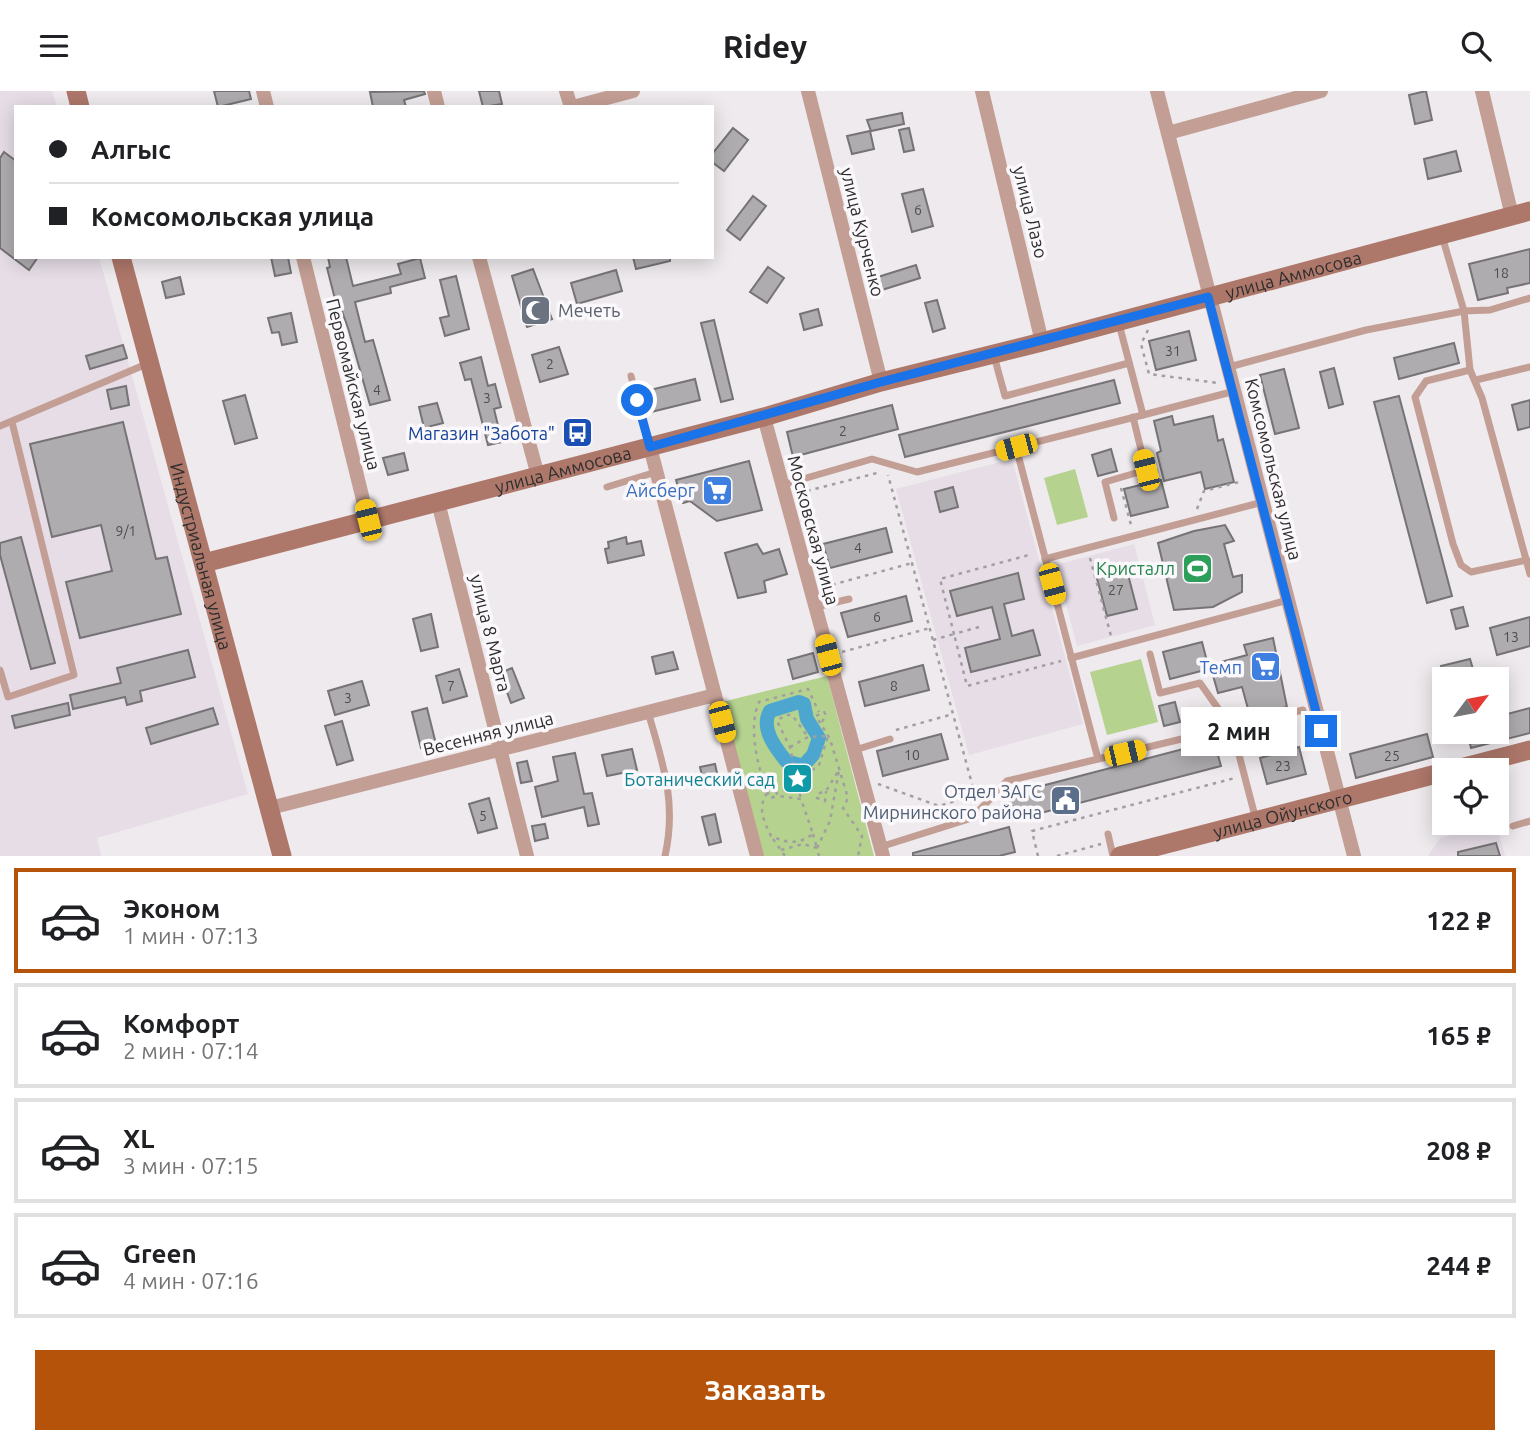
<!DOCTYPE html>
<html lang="ru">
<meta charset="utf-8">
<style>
:root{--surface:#fff;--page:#f2f2f2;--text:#202124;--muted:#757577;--line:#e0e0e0;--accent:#b45309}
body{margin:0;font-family:Ubuntu,sans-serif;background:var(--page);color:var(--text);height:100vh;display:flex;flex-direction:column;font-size:26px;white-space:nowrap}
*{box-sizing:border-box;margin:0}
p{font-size:23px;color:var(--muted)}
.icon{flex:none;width:38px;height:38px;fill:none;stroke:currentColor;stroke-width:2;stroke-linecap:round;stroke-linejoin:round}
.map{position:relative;height:765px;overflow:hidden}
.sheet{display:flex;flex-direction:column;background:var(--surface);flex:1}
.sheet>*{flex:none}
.hud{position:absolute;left:14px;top:14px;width:700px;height:154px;border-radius:0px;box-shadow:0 4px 18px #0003;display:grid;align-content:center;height:154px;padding:0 35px;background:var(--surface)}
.needle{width:46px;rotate:58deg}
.controls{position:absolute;left:1432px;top:576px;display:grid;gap:14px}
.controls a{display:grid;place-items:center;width:77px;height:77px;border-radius:0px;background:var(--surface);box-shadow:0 4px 18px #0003;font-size:35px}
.end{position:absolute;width:32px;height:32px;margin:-16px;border:9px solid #1a73e8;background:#fff;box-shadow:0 0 0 4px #fff}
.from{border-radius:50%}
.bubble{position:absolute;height:49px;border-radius:0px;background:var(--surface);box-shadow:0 4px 18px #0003;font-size:23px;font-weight:700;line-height:49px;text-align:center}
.car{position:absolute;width:21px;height:42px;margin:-21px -10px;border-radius:9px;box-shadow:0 0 5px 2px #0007;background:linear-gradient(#f5c518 24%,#345 0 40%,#f5c518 0 76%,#345 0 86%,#f5c518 0)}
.hud b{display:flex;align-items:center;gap:24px;height:66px;font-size:26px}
.hud b+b{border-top:2px solid var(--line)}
.hud i{width:18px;height:18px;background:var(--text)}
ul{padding:12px 0 0;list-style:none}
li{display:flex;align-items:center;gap:21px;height:105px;margin:0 14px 10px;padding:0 21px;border:4px solid var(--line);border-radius:0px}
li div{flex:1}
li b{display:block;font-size:26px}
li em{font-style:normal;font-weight:700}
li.current{border-color:var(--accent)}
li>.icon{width:63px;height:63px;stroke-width:1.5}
.cta{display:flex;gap:14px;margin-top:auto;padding:14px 35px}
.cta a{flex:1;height:80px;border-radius:0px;background:var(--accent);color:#fff;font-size:28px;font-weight:700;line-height:80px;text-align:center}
header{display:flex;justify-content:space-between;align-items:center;height:91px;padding:0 35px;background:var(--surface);font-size:32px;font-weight:700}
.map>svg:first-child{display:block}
</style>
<header><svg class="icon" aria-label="menu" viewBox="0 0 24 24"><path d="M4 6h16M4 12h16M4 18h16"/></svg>Ridey<svg class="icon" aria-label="search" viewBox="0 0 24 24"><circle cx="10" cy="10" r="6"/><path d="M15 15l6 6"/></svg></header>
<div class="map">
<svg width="1530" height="765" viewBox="0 0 1530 765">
<rect width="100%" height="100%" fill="#eeeaed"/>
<!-- built -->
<g fill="#e6dde6">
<polygon points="0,0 52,0 57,16 16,16 16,166 99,166 248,703 97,747 101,765 0,765"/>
<polygon points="1012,368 1083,633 969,664 896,398"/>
<polygon points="1134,453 1155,534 1077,555 1056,474"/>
<polygon points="1496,732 1505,765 1428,765 1440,747"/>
</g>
<!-- green -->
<g fill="#b5d28e">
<polygon points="1075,378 1088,426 1057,434 1044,387"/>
<polygon points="1141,568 1158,631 1107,644 1090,581"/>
<polygon points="827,585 874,765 761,765 722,611"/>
</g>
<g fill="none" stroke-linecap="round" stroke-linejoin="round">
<!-- canal -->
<path stroke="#4da6d0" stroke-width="14" d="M799 611 804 613 807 628 819 647 813 664 803 675 786 670C775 656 760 637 770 620Z"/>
</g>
<!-- building -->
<g fill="#afacaf" stroke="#767376" stroke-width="2">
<polygon points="214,0 249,0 251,8 218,16"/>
<polygon points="424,0 425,3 404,9 406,16 373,16 370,1"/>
<polygon points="479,0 499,0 502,13 483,16"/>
<polygon points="1426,0 1432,29 1415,33 1409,4"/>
<polygon points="902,22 904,33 871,40 867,29"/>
<polygon points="733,37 748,49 724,80 712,71 712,63"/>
<polygon points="909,37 914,59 904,61 899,39"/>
<polygon points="870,40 874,58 852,63 847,45"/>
<polygon points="1456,60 1461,80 1428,88 1424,68"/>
<polygon points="4,61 16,70 16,166 38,166 29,179 0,157 0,67"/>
<polygon points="923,98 933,135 912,141 902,103"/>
<polygon points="753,105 766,115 740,149 727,139"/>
<polygon points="1530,158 1530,192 1507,197 1508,202 1478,209 1469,173"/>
<polygon points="271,166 288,166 291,182 275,185"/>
<polygon points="328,166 346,166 353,195 401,183 398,173 420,167 425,187 390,196 391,202 355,211 365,251 373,249 390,309 370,314 348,237 340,215 337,216 327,177 330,176"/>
<polygon points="633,166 670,166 670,170 636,178"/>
<polygon points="916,174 920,187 882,199 878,186"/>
<polygon points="768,176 784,187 767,212 750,201"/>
<polygon points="533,178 552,228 527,236 512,185"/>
<polygon points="616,179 622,200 577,213 571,192"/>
<polygon points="456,185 469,238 445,245 440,227 449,225 440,189"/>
<polygon points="180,186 184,203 166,207 162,191"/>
<polygon points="937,209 945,237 933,241 925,212"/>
<polygon points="818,218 822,234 804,239 800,223"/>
<polygon points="291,222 297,251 282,254 279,241 272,242 268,227"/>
<polygon points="714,229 733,308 721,311 701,232"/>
<polygon points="1189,240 1196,269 1156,279 1149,250"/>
<polygon points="1454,252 1459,272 1399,288 1394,267"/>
<polygon points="123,254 127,267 90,278 86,265"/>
<polygon points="559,256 568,283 540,291 532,264"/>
<polygon points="481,266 488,295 495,293 501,316 494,318 502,351 488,354 471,288 465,289 460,272"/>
<polygon points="1334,277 1343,313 1329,317 1320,281"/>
<polygon points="1284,278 1299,337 1275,343 1260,284"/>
<polygon points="695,288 700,309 647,322 642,301"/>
<polygon points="1114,289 1120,312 905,366 899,344"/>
<polygon points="126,295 129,314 111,318 107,299"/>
<polygon points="245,304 257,347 235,353 223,310"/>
<polygon points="1399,305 1452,505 1427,512 1374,311"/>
<polygon points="1530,309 1530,336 1518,339 1512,314"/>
<polygon points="437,312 443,332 424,337 419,316"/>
<polygon points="892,314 898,338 793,366 787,341"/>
<polygon points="1172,325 1174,334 1213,325 1218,350 1223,348 1234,391 1205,398 1201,381 1164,390 1157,362 1161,360 1154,330"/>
<polygon points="123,331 156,468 167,466 181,523 80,547 66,491 112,480 101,434 52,446 30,353"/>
<polygon points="1111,358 1117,380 1098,385 1092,364"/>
<polygon points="404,362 408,379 388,384 383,367"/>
<polygon points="749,370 762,419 717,430 690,410 683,412 676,389"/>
<polygon points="1161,389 1168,416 1131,425 1124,398"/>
<polygon points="953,396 958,416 940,421 935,401"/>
<polygon points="1225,434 1234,450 1224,453 1233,486 1242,484 1242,501 1213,516 1174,519 1158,452 1194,440"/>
<polygon points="886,437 892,461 830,477 823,453"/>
<polygon points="21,446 55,572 31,578 0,464 0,452"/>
<polygon points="626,446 627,453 641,450 644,464 608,472 605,458 609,457 608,451"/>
<polygon points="757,453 763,463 779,458 787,483 764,490 766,501 738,507 725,462"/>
<polygon points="1125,472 1137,518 1107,525 1095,480"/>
<polygon points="1018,482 1024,508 1004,513 1012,545 1033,539 1040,564 971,581 965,557 1000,548 992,516 957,525 950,500"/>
<polygon points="906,505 912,530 848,546 841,522"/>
<polygon points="1463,516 1468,535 1456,538 1451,519"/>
<polygon points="431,523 438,556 421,560 413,528"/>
<polygon points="1530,526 1530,555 1497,564 1490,537"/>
<polygon points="1273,547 1287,616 1250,625 1242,596 1218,602 1210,574 1247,564 1244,554"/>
<polygon points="1202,551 1209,578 1170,588 1163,561"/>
<polygon points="188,559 195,586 140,600 142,610 127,614 125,606 73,618 70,604 121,592 117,577"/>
<polygon points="673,561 678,578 656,583 652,566"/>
<polygon points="813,562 818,581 793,588 788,569"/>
<polygon points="1470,568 1476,588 1445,588 1441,575"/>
<polygon points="923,574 929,599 865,615 859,591"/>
<polygon points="512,577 524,607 511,612 500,582"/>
<polygon points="459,578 467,605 443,612 436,585"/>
<polygon points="362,590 369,614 335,624 328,600"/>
<polygon points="1175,611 1180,631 1164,635 1159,615"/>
<polygon points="68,612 70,624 15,637 12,625"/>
<polygon points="213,617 218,633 151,653 146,637"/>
<polygon points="427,617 436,653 421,657 412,621"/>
<polygon points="1530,617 1530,642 1471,657 1467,640 1496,640 1496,626"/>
<polygon points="342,630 353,669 337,674 325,635"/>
<polygon points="941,643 948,668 883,685 877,660"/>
<polygon points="1427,643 1433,666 1356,687 1350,663"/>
<polygon points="1214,650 1221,675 1010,730 1003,705"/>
<polygon points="1299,656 1306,683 1267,693 1260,667"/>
<polygon points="632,658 637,679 607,685 602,664"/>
<polygon points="575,662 584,703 592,702 599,733 588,735 584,716 542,726 535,696 558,690 553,666"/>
<polygon points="527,670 532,690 521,692 517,672"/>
<polygon points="715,673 719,691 704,694 700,676"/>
<polygon points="489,707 497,737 478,742 469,713"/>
<polygon points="715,723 721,751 709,754 702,726"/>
<polygon points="545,733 548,747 535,750 532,735"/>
<polygon points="1009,736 1015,761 999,765 913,765 913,762"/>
<polygon points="1496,752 1500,765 1458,765 1458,761"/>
</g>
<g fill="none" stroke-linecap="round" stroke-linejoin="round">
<!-- path -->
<g stroke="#a29fa1" stroke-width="2.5" stroke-dasharray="3.5 5" stroke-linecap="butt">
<polyline points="1148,239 1141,253 1149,283 1218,292"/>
<polyline points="1153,387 1158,385 1156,377"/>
<polyline points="1121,397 1131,434"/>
<polyline points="799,402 881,381"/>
<polyline points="1197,418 1204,400 1243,390"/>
<polyline points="1090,467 1111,545"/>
<polyline points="824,496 912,472"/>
<polyline points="979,536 954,543 940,488 1029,464"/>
<polyline points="933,549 954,543 967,595 1061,570"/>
<polyline points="842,561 930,537"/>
<polyline points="822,631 826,624 824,621 816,625 830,648 848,707 843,717 862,745 858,765"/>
<polyline points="896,639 953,623"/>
<polyline points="790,656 808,646 828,645 819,674 797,691 801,708"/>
<polyline points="797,691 790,656 777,630 785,624 792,624 808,646"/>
<polyline points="878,693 939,715 975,704 888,384"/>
<path d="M769 698H775L778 705 770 707C759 683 747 637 759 611L808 598 819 621"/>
<path d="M767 702C757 718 764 730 771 745 787 752 798 754 813 743L801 708 778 705"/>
<polyline points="885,728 939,715"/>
<polyline points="813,743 817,757"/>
<polyline points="773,748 785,765"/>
<polyline points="817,757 830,730 839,679 826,700 817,703 817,707 825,710 826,700"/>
<polyline points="781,759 803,753 817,757 819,765"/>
<polyline points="1038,765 1032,740 1235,687"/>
<polyline points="1057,765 1101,753"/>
</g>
<!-- lane -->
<g stroke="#c39e94" stroke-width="7">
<polyline points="1442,145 1464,220 1490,219 1530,207"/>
<polyline points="994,265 1005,305 1129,272"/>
<polyline points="1229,276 1366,239 1464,220 1470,279 1482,307 1530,483"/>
<polyline points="1470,279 1426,290 1415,306 1453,453 1461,474 1471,481 1527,469"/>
<polyline points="631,285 649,355"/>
<polyline points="1476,289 1530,276"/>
<polyline points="1143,324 1235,300"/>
<polyline points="0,335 149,272"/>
<polyline points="782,394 872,368 917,381 1143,324 1119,233"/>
<polyline points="607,396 656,381"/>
<polyline points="1114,427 1105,391 1146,379 1133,326"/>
<polyline points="1045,468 1263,411"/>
<polyline points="816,516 849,508"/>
<polyline points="1150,563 1160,602 1200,592 1232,637 1256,729"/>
<polyline points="1071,567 1288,509"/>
<polyline points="0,579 8,606 74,584 12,331"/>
<path d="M648 621C663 673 677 711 665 765"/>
<polyline points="855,659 890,648"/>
<polyline points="1098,668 1303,619"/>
<polyline points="1513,735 1530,730"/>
<polyline points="1108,743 1113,765"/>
<polyline points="880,756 972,727 1007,690 1098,668 1016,356"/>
</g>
<!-- street -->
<g stroke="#c39e94" stroke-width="14">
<polyline points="263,0 267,16"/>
<polyline points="434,0 438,16"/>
<polyline points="566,0 571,16"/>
<polyline points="808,0 881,291"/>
<polyline points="982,0 1042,251"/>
<polyline points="1157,0 1354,765"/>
<polyline points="1482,0 1512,125"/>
<polyline points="573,16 633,0"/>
<polyline points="1168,42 1321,0"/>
<polyline points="303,166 368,429"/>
<polyline points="479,166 538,385"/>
<polyline points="764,326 883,765"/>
<polyline points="650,356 757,765"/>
<polyline points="438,411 527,765"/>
<polyline points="270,717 715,604"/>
</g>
<!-- secondary -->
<g stroke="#ad776a" stroke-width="19">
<polyline points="76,0 80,16"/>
<path id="s1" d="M121 166 282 765"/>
<path id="s2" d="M204 472 764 326 881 291 1042 251 1530 120"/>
<polyline points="1453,679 1530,659"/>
<path id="s3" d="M1120 765 1444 681"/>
</g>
</g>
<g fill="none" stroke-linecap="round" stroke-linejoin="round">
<!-- route -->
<polyline stroke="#1a73e8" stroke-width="9" points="637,309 650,356 881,291 1208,206 1321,640"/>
</g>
<!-- icons -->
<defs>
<symbol id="mosque-square" viewBox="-11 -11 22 22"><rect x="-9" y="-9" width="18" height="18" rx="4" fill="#6b7280" stroke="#fbf8fb"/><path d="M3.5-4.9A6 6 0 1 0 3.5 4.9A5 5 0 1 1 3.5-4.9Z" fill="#fff"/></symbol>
<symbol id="bus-square" viewBox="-11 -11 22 22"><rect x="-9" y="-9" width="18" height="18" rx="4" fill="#1a4fb4" stroke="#fbf8fb"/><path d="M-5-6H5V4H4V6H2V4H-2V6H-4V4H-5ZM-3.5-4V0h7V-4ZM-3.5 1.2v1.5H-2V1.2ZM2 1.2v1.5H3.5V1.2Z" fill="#fff"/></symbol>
<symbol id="supermarket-square" viewBox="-11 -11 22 22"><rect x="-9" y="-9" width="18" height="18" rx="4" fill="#3f7fe0" stroke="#fbf8fb"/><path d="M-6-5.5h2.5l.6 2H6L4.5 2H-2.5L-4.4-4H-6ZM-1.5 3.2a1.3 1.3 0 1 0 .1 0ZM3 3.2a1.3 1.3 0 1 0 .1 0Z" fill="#fff"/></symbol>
<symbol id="stadium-square" viewBox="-11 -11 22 22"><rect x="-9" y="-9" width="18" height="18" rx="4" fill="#2e9e5b" stroke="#fbf8fb"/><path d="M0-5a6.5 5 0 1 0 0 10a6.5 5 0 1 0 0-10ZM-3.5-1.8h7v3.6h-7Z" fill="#fff"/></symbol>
<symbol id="sight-square" viewBox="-11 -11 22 22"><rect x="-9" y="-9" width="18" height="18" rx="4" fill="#0f9aa8" stroke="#fbf8fb"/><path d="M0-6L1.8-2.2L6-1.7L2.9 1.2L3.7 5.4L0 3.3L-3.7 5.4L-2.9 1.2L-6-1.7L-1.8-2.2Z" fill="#fff"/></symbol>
<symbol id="civic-square" viewBox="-11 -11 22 22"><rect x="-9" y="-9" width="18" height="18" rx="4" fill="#5c6f8a" stroke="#fbf8fb"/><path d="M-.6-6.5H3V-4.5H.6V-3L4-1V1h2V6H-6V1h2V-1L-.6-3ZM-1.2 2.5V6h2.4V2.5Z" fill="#fff"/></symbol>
</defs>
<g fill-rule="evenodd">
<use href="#mosque-square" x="518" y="202" width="35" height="35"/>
<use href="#bus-square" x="560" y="324" width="35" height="35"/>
<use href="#supermarket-square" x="700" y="382" width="35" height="35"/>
<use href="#stadium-square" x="1180" y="460" width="35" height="35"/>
<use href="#supermarket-square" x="1248" y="558" width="35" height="35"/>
<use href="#sight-square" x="780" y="670" width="35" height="35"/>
<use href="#civic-square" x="1048" y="692" width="35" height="35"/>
</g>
<g text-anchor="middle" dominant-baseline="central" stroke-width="7" stroke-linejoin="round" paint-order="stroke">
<!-- number labels -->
<g font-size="14" fill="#4f4e4f">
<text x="918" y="119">6</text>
<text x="1501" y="182">18</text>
<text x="1173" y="260">31</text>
<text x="550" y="273">2</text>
<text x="377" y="299">4</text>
<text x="487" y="307">3</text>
<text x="843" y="340">2</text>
<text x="126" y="440">9/1</text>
<text x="858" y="457">4</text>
<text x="1116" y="499">27</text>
<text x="877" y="526">6</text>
<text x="1511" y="546">13</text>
<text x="451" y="595">7</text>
<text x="894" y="595">8</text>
<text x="348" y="607">3</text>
<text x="912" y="664">10</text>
<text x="1392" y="665">25</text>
<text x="1283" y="675">23</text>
<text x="483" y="725">5</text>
</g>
<!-- street labels -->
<g font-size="18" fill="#2f2e2f" stroke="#fbf8fb">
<text transform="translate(1031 121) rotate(76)">улица Лазо</text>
<text transform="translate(863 141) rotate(76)">улица Курченко</text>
<text stroke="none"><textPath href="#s2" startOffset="1127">улица Аммосова</textPath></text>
<text transform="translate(354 293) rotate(76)">Первомайская улица</text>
<text stroke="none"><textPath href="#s2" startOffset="371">улица Аммосова</textPath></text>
<text transform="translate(1274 378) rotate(76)">Комсомольская улица</text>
<text transform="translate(814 439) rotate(75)">Московская улица</text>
<text stroke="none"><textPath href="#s1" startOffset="310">Индустриальная улица</textPath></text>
<text transform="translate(491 542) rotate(76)">улица 8 Марта</text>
<text transform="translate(488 642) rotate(-14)">Весенняя улица</text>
<text stroke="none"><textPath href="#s3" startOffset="168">улица Ойунского</textPath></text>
</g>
<!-- worship labels -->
<g font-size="18" fill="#5b616d" stroke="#fbf8fb" text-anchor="start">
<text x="558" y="219">Мечеть</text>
</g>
<!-- transit labels -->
<g font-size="18" fill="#164399" stroke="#fbf8fb" text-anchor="end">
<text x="555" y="342">Магазин "Забота"</text>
</g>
<!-- shop labels -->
<g font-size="18" fill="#366cbe" stroke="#fbf8fb" text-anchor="end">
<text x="695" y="399">Айсберг</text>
<text x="1242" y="576">Темп</text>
</g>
<!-- leisure labels -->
<g font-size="18" fill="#27864d" stroke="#fbf8fb" text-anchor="end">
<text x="1175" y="477">Кристалл</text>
</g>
<!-- culture labels -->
<g font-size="18" fill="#0d838f" stroke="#fbf8fb" text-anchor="end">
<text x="775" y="688">Ботанический сад</text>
</g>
<!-- service labels -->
<g font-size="18" fill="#4e5e75" stroke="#fbf8fb" text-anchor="end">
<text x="1042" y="700">Отдел ЗАГС<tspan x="1042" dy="21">Мирнинского района</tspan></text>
</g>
</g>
</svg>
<div class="controls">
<a><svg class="needle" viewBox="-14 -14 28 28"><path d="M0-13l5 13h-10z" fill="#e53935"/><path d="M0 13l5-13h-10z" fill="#757577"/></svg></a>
<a><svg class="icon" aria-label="locate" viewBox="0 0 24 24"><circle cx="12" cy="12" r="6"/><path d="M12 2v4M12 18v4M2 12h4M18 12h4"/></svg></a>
</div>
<i class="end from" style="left:637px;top:309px"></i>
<i class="end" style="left:1321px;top:640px"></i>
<div class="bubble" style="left:1181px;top:616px;width:116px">2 мин</div>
<i class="car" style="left:1016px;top:356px;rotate:255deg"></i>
<i class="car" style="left:1146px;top:379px;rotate:346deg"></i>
<i class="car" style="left:368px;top:429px;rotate:346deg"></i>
<i class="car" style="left:1052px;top:493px;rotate:165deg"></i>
<i class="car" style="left:828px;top:564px;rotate:345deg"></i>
<i class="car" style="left:722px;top:631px;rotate:165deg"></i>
<i class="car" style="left:1125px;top:662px;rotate:77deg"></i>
<div class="hud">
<b><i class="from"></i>Алгыс</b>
<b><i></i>Комсомольская улица</b>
</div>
</div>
<section class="sheet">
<ul>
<li class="current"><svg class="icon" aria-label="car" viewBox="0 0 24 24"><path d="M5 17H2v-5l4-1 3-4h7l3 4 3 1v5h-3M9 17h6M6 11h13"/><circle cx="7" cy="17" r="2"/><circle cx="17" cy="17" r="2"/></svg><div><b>Эконом</b><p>1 мин · 07:13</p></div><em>122 ₽</em></li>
<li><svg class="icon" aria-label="car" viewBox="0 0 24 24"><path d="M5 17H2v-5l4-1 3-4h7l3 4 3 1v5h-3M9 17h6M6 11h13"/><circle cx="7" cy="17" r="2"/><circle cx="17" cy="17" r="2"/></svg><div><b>Комфорт</b><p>2 мин · 07:14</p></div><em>165 ₽</em></li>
<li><svg class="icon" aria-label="car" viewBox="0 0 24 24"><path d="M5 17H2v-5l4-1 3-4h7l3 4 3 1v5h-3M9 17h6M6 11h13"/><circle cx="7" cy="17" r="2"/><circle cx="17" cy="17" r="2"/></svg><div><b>XL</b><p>3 мин · 07:15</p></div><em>208 ₽</em></li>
<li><svg class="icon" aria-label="car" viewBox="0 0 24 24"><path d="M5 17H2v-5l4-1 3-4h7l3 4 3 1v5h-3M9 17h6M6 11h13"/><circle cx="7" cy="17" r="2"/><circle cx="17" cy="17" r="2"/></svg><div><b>Green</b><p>4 мин · 07:16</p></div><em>244 ₽</em></li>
</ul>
<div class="cta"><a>Заказать</a></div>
</section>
